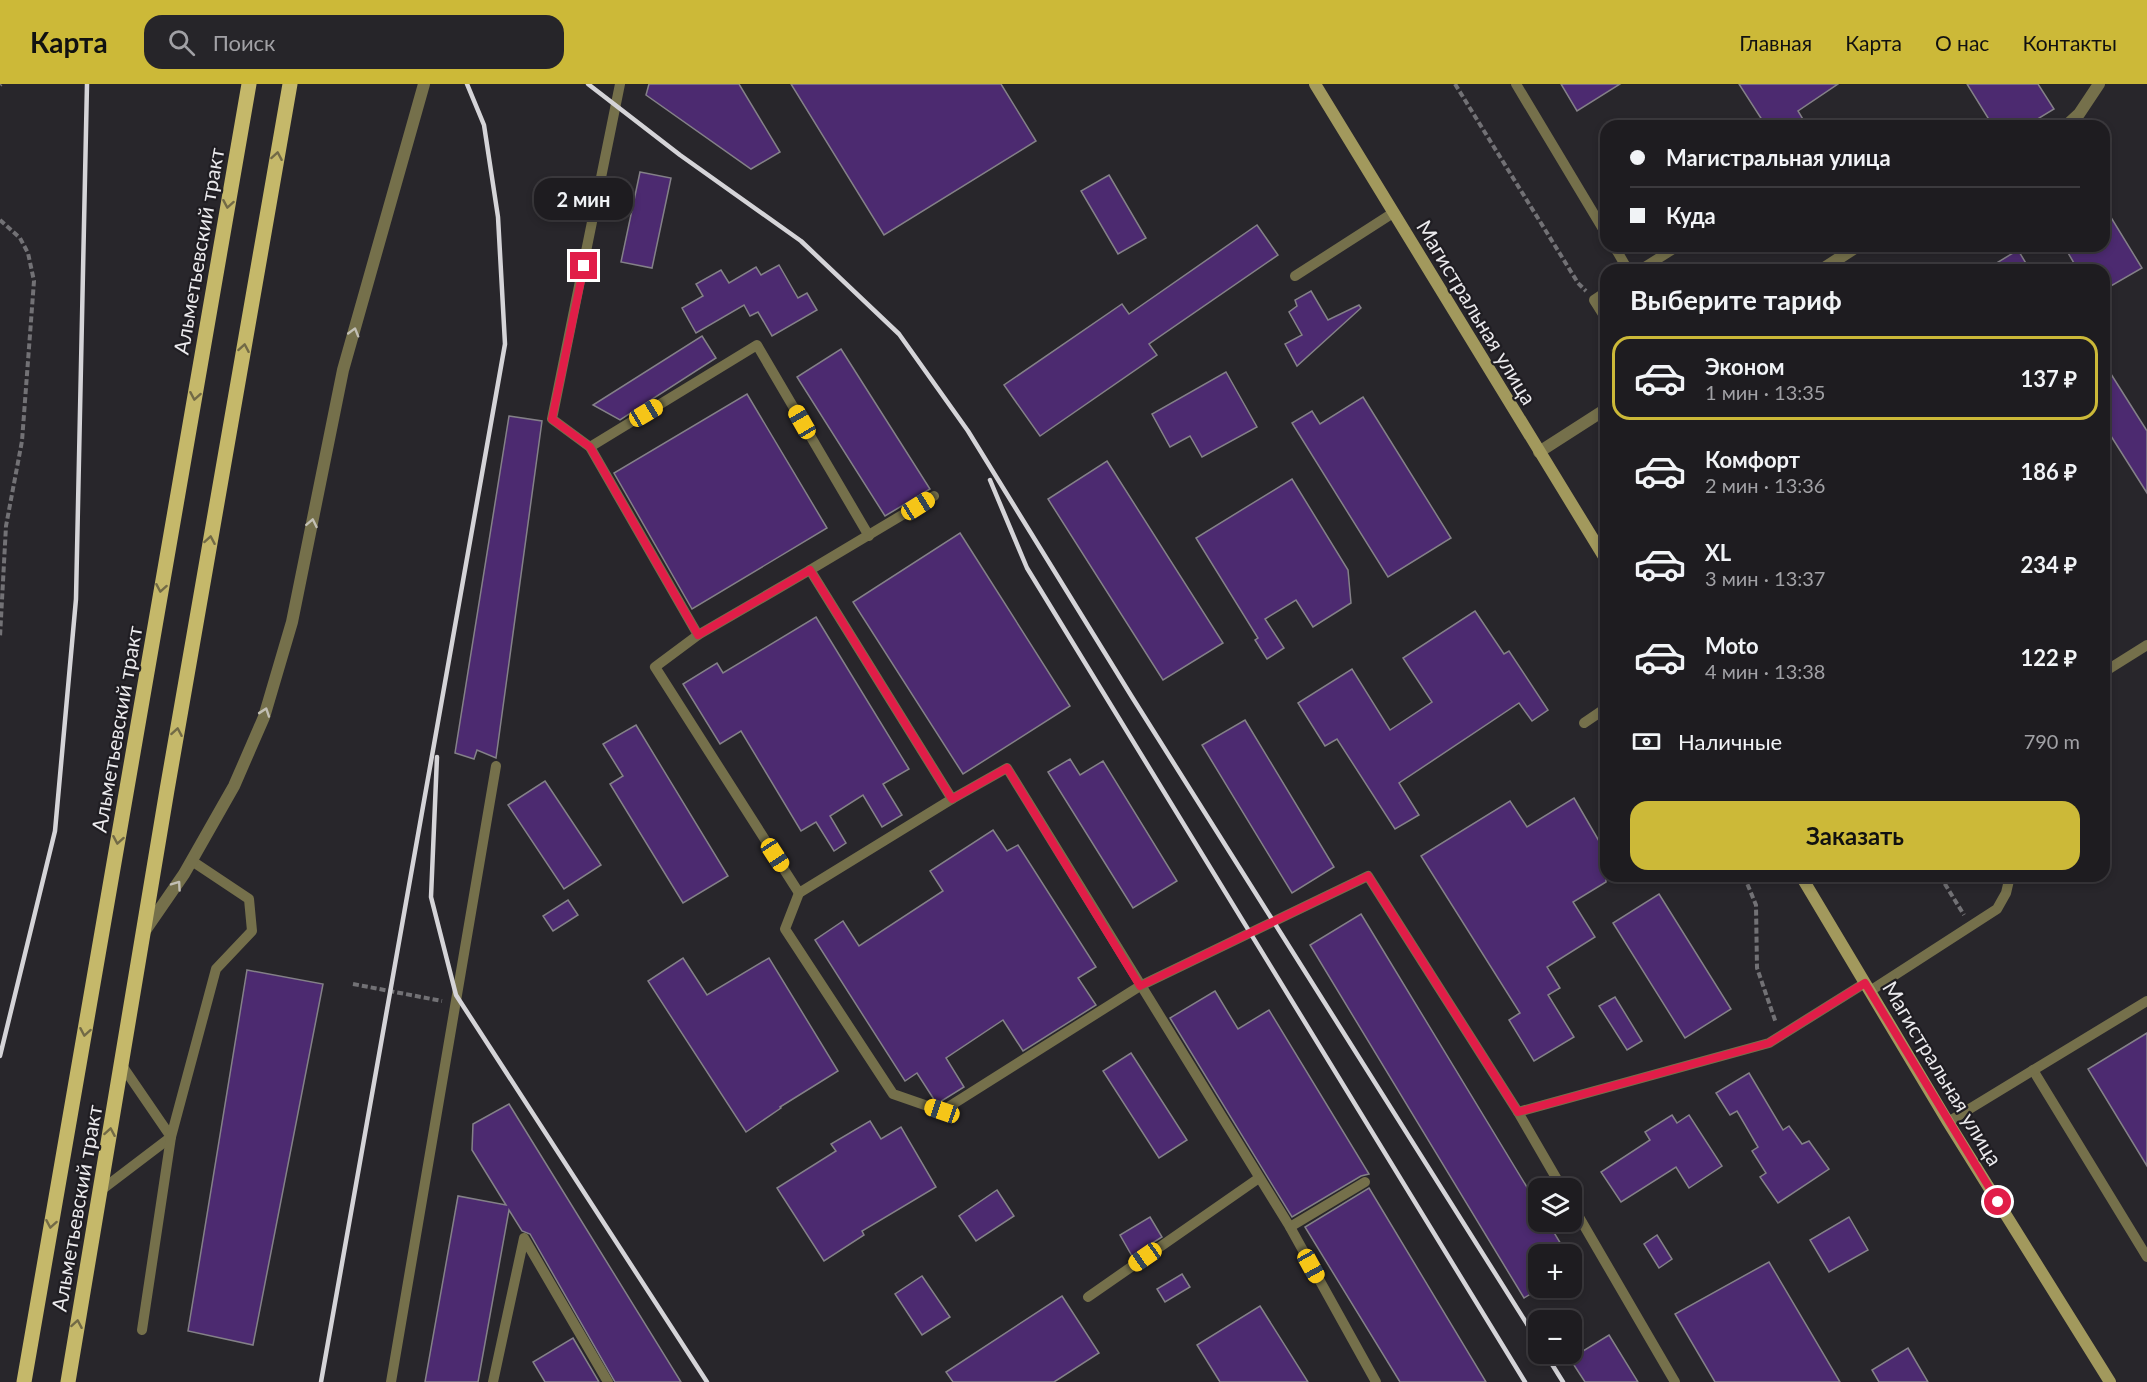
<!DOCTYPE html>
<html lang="ru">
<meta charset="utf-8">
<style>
:root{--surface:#1e1c20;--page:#262529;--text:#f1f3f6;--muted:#a1a1a5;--line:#3c3a3e;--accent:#ccb938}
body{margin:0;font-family:Lato,sans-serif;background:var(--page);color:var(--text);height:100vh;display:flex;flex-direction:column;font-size:22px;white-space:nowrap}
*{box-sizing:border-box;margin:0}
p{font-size:20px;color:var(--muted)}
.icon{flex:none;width:33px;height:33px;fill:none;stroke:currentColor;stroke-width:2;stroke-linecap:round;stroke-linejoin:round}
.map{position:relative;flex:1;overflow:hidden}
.sheet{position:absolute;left:1600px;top:180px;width:510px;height:618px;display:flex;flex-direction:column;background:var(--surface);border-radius:18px;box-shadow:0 3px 9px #0003,0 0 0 2px var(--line)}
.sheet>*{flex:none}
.banner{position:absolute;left:1600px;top:36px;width:510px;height:132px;border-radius:18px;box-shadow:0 3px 9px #0003,0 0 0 2px var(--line);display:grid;align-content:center;height:132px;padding:0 30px;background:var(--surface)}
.buttons{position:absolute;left:1528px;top:1094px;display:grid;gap:12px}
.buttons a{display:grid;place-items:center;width:54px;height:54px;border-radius:12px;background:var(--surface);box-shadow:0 3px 9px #0003,0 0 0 2px var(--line);font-size:30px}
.end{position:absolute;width:27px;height:27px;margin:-14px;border:8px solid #e11d48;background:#fff;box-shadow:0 0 0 3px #fff}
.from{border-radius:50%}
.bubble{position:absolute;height:42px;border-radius:18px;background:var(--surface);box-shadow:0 3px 9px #0003,0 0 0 2px var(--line);font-size:20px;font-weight:700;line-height:42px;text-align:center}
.car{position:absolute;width:18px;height:36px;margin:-18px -9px;border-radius:8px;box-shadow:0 0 4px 2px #0007;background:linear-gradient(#f5c518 24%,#345 0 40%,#f5c518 0 76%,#345 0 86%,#f5c518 0)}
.banner b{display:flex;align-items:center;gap:21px;height:57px;font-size:22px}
.banner b+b{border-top:2px solid var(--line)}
.banner i{width:15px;height:15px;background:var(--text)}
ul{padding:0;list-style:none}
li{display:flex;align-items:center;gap:18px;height:84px;margin:0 12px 9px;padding:0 18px;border:3px solid transparent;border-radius:18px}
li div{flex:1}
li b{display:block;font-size:22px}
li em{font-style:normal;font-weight:700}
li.current{border-color:var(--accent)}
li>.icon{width:54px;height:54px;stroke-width:1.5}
h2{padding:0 30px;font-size:27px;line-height:72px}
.pay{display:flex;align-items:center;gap:15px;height:66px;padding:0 30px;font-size:22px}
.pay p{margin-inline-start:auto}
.primary-button{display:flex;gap:12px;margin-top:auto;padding:12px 30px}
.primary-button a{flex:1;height:69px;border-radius:18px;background:var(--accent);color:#111;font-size:24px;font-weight:700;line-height:69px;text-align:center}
header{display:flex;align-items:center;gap:36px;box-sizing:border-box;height:84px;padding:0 30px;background:var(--accent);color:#111}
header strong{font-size:28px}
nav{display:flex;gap:33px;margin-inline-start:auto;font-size:21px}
.search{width:420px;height:54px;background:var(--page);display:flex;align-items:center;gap:15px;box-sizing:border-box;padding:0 21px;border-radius:18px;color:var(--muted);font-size:22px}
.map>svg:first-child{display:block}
</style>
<header>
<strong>Карта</strong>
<div class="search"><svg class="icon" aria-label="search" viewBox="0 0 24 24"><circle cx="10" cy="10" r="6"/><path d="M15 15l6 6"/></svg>Поиск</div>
<nav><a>Главная</a><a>Карта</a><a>О нас</a><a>Контакты</a></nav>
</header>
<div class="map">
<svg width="2147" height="1298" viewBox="0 0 2147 1298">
<rect width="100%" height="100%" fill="#28262b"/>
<!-- building -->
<g fill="#4c2a70" stroke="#848188" stroke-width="1.5">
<polygon points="649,0 739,0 780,68 751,85 646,11"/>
<polygon points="791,0 1001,0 1036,57 884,151"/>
<polygon points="1561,0 1620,0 1577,27"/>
<polygon points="1739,0 1838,0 1798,27 1807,42 1766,42"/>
<polygon points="1967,0 2038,0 2054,25 2026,42 1993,42"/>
<polygon points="640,88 671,94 652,184 621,178"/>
<polygon points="1109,91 1146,154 1118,170 1081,107"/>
<polygon points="2104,122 2142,184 2104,206 2104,186 2078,186 2064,162 2104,162"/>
<polygon points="1257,141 1278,171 1149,260 1157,271 1040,352 1004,301 1122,220 1129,230"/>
<polygon points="2018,166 2030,186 1985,186"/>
<polygon points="779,181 798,214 807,209 817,226 772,252 758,228 750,232 744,221 696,249 682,224 703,212 696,200 721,186 729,199 756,183 761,191"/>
<polygon points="1311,207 1328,236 1359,221 1361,224 1297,282 1285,260 1302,251 1289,228 1297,222 1295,216"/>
<polygon points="702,252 716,274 620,336 593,321"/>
<polygon points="841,265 930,405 885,432 797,293"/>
<polygon points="2104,279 2147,347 2147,409 2104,341"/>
<polygon points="1226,288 1257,343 1202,373 1190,352 1170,363 1152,330"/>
<polygon points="747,310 827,444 692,525 614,389"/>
<polygon points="1363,313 1451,454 1388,493 1292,339 1312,327 1320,340"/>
<polygon points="509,332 542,337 496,674 477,666 474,675 455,669"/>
<polygon points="1107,377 1223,559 1163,596 1048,415"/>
<polygon points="1292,395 1348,486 1351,519 1313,543 1296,516 1265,535 1284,564 1267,575 1255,556 1258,554 1196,454"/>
<polygon points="960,449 1070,622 963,690 853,518"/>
<polygon points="1475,527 1504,570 1509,567 1548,626 1532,637 1519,619 1399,699 1419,731 1395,745 1337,655 1325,662 1298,619 1352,585 1390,646 1432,618 1403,574"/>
<polygon points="816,533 909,685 883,700 902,731 882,743 863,711 830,732 846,759 834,767 816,738 801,747 741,647 720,660 683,600 717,579 723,589"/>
<polygon points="1245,636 1334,783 1292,809 1202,661"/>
<polygon points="636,641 728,792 683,819 610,700 623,692 603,660"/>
<polygon points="1070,675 1080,691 1103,677 1177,797 1133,824 1048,688"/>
<polygon points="545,697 601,781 564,805 508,721"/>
<polygon points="1574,714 1606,769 1606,798 1573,818 1595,853 1547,883 1560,904 1548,911 1574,953 1534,977 1509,936 1520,929 1421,772 1510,717 1527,743"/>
<polygon points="993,746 1007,767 1018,761 1096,883 1078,894 1096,921 1023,967 1003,936 946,974 964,1003 940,1018 935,1017 917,989 905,997 815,856 843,837 859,862 943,807 930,787"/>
<polygon points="1659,810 1731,925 1685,954 1613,839"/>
<polygon points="568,816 578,831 553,847 543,832"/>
<polygon points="1361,830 1539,1123 1539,1137 1547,1137 1567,1170 1539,1170 1539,1205 1524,1214 1310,861"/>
<polygon points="683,874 707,911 769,874 838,987 780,1023 781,1024 746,1048 648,897"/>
<polygon points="247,886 323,900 253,1261 188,1247"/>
<polygon points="1215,907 1238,945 1269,926 1369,1090 1361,1092 1292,1133 1170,934"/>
<polygon points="1615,913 1642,957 1627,966 1599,922"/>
<polygon points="2147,949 2147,1082 2088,985"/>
<polygon points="1131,969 1187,1056 1159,1074 1103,987"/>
<polygon points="1749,989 1783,1046 1789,1042 1802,1060 1809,1057 1829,1085 1778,1119 1760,1093 1766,1089 1752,1067 1758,1063 1737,1027 1730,1031 1716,1009"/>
<polygon points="509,1020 681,1298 615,1298 530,1150 522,1147 509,1126 478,1298 425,1298 458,1112 506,1121 472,1066 473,1040"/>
<polygon points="1672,1031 1677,1039 1689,1031 1722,1082 1689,1104 1676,1083 1621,1118 1601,1088 1650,1056 1645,1048"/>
<polygon points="870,1037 881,1055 901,1043 936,1103 862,1147 864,1151 824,1177 777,1104 836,1067 831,1060"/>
<polygon points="1369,1104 1486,1298 1400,1298 1305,1143"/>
<polygon points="997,1106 1014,1132 976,1157 959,1132"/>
<polygon points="1150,1133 1162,1153 1132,1172 1120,1151"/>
<polygon points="1849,1133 1868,1166 1829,1188 1810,1156"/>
<polygon points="1657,1151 1672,1175 1659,1184 1644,1160"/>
<polygon points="1769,1178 1840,1298 1715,1298 1675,1230"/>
<polygon points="1182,1190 1190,1203 1165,1218 1157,1205"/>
<polygon points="922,1192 950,1233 922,1251 895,1210"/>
<polygon points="1062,1212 1099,1269 1054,1298 953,1298 946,1288"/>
<polygon points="1260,1222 1308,1298 1220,1298 1197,1261"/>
<polygon points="1609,1251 1638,1298 1585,1298 1570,1275"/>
<polygon points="573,1254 599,1298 545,1298 533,1278"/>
<polygon points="1908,1264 1928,1298 1879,1298 1872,1286"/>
</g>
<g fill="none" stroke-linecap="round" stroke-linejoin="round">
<!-- path -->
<g stroke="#727175" stroke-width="4" stroke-dasharray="6 3" stroke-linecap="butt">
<polyline points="1455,0 1578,199 1586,207"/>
<polyline points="0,1 1,0"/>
<polyline points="0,136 20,154 28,169 34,197 22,357 6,442 0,553"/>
<polyline points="1744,792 1756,821 1757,884 1776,939"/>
<polyline points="1940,792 1964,831"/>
<polyline points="353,900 442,917"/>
</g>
<!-- service -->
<g stroke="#75704b" stroke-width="10">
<polyline points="620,0 552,335 590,363 698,551 810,486 952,715 1007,684 1290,1143 1376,1298"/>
<polyline points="1516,0 1606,150"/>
<polyline points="1614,162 1628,186"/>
<polyline points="1640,186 1678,162"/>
<polyline points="1295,192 1393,129"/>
<polyline points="1606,208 1594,216 1606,235"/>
<polyline points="590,363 757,261 869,452"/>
<polyline points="810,486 934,412"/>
<polyline points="698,551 655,583 799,809 952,715"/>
<polyline points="2104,588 2147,561"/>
<polyline points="1584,639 1606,624"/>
<polyline points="799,809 785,845 893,1010 942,1027 1140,902 1368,792 1518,1028 1769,959 1865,899"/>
<polyline points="1870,907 1997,825 2006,809 2010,792"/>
<polyline points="2033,986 2147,1173"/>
<polyline points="1518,1028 1562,1104"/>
<polyline points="1948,1038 2147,917"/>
<polyline points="100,1107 171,1053 121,980"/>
<polyline points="1572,1121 1675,1298"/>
<polyline points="1290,1143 1365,1098"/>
<polyline points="1088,1213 1259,1094"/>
<polyline points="142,1246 171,1053 216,885 252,847 249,815 192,777"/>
<polyline points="391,1298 496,682"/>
<polyline points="493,1298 524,1154 608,1298"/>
</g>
<!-- minor -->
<g stroke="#75704b" stroke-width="12">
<polyline points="2066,42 2079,30 2099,0"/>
<polyline points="1821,186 1858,162"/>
<polyline points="1539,368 1606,325"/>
<polyline points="144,848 184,790 234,702 264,633 292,538 343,286 424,0"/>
</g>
<!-- secondary -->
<g stroke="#a2995d" stroke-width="12">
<polyline points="1315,0 1606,476"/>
<polyline points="1801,792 1948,1038 2110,1298"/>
</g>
<!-- primary -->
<g stroke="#c5b86a" stroke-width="15">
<polyline points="24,1298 249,0"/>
<polyline points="68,1298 167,706 290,0"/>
</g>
<!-- rail -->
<g stroke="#d5d4d8" stroke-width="4.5">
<polyline points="588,0 680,71 801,157 899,250 968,347 1132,613 1539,1259"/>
<polyline points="990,396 1027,484 1525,1298"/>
<polyline points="437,673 431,813 456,911 707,1298"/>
<polyline points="0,972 55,747 76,515 87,0"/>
<polyline points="1545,1269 1563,1298"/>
<polyline points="321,1298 505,260 498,133 484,41 467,0"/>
</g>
</g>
<!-- one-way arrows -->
<defs><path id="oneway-chevron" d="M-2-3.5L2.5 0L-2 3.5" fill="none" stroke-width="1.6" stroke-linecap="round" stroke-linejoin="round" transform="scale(1.5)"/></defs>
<g stroke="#726a46">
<use href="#oneway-chevron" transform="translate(277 72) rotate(-80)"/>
<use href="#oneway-chevron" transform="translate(228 120) rotate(100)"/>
<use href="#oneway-chevron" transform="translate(244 264) rotate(-80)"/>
<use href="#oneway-chevron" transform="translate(195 312) rotate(100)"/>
<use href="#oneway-chevron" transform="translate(210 456) rotate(-80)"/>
<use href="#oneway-chevron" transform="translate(161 504) rotate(100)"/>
<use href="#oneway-chevron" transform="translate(177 648) rotate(-80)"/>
<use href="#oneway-chevron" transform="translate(118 756) rotate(100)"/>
<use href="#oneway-chevron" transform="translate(85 948) rotate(100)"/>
<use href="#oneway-chevron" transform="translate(110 1048) rotate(-80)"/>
<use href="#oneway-chevron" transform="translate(51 1140) rotate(100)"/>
<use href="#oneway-chevron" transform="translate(77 1240) rotate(-80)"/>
</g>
<g stroke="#c2bfb4">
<use href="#oneway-chevron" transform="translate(354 248) rotate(-74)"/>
<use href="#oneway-chevron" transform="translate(312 439) rotate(-79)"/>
<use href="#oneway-chevron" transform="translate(265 628) rotate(-71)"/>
<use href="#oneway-chevron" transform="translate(177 801) rotate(-55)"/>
</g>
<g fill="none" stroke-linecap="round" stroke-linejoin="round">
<!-- route -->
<polyline stroke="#e11d48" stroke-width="8" points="584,182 552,335 590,363 698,551 810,486 952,715 1007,684 1140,902 1368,792 1518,1028 1769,959 1865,899 1998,1118"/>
</g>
<g text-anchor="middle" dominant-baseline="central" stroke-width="4.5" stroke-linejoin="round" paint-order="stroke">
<!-- street labels -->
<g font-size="21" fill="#ebeaed" stroke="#1f1d22">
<text transform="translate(198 167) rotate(-80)">Альметьевский тракт</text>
<text transform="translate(1477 228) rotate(59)">Магистральная улица</text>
<text transform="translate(116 645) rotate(-80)">Альметьевский тракт</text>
<text transform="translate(1943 989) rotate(59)">Магистральная улица</text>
<text transform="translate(76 1124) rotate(-80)">Альметьевский тракт</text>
</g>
</g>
</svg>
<div class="buttons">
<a><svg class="icon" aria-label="layers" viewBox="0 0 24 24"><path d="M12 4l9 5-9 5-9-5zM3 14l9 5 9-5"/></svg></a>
<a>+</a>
<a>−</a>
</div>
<i class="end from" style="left:1998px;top:1118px"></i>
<i class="end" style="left:584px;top:182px"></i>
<div class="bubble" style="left:534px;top:94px;width:99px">2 мин</div>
<i class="car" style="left:646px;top:329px;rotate:59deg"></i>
<i class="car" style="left:802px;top:338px;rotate:330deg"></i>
<i class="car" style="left:918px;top:422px;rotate:58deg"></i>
<i class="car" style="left:775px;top:771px;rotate:147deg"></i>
<i class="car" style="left:942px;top:1027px;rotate:289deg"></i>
<i class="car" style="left:1145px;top:1173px;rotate:235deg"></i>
<i class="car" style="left:1311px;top:1182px;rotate:151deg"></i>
<div class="banner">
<b><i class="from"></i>Магистральная улица</b>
<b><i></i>Куда</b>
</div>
<section class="sheet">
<h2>Выберите тариф</h2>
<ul>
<li class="current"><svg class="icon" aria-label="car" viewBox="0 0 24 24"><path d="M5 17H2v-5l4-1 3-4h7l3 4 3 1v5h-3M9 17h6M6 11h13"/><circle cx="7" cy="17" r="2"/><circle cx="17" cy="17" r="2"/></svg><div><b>Эконом</b><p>1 мин · 13:35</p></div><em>137 ₽</em></li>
<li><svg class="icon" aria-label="car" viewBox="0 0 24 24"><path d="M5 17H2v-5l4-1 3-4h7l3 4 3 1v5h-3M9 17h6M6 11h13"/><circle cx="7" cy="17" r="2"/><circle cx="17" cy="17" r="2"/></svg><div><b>Комфорт</b><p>2 мин · 13:36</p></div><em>186 ₽</em></li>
<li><svg class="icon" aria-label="car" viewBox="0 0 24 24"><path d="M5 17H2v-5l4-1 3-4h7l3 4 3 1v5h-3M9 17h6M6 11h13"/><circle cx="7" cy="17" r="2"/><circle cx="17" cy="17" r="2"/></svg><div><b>XL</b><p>3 мин · 13:37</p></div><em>234 ₽</em></li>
<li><svg class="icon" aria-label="car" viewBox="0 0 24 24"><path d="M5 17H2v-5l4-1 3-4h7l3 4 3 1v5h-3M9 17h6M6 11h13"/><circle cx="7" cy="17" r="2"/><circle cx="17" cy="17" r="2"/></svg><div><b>Moto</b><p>4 мин · 13:38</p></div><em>122 ₽</em></li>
</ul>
<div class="pay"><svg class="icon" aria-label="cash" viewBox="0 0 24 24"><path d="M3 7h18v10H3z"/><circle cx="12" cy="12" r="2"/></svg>Наличные<p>790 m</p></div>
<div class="primary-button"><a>Заказать</a></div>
</section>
</div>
